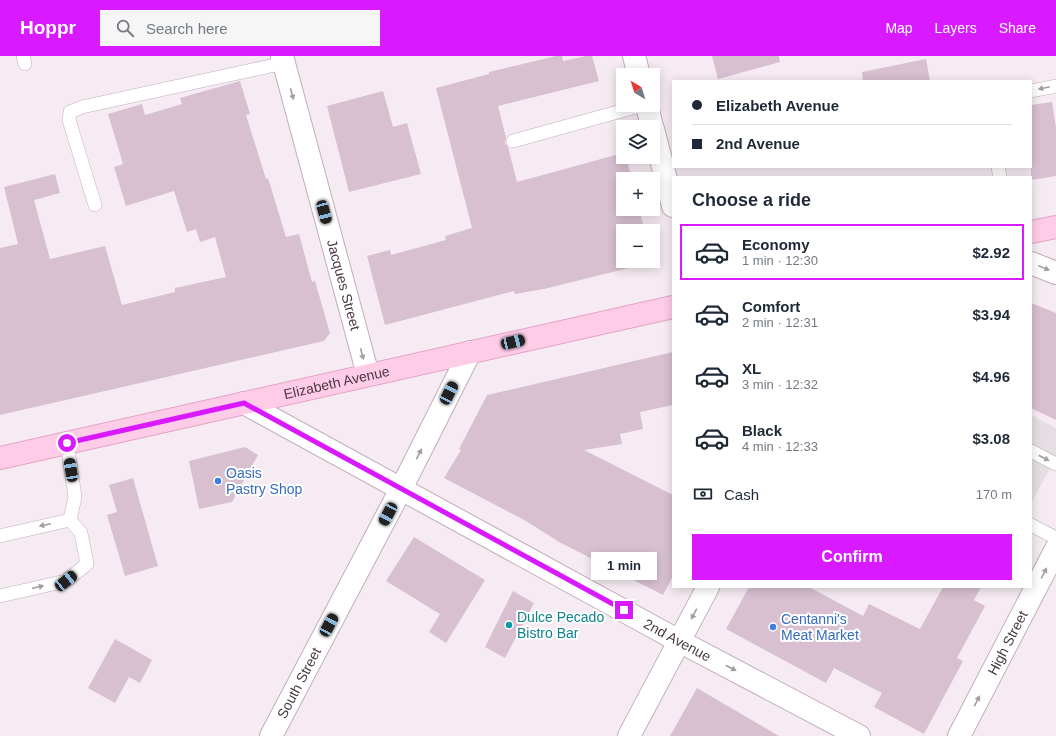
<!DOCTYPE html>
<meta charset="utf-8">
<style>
:root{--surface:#fff;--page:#f6f6f7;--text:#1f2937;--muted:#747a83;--line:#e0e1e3;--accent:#d919ff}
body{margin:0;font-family:Arial,sans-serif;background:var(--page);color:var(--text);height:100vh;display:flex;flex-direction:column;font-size:15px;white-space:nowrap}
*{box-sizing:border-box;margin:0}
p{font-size:13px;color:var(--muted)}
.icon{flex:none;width:22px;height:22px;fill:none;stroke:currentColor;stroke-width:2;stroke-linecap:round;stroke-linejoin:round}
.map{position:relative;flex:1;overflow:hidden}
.drawer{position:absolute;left:672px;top:120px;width:360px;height:412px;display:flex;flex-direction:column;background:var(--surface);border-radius:0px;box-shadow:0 2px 10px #0003}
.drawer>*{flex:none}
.top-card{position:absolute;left:672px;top:24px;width:360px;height:88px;border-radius:0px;box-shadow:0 2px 10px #0003;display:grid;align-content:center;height:88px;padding:0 20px;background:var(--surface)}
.needle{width:26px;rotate:322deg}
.controls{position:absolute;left:616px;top:12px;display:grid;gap:8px}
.controls a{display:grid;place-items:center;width:44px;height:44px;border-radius:0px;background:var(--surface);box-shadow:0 2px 10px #0003;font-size:20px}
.end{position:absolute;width:18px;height:18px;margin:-9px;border:5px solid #d919ff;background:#fff;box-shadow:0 0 0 2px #fff}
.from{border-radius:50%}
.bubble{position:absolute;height:28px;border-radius:0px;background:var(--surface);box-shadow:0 2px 10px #0003;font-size:13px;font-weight:700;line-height:28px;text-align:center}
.car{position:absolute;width:12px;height:24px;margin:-12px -6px;border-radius:5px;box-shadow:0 0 3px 1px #0007;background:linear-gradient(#222 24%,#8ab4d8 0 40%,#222 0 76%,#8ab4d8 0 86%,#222 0)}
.top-card b{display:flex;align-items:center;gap:14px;height:38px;font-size:15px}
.top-card b+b{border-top:1px solid var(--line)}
.top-card i{width:10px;height:10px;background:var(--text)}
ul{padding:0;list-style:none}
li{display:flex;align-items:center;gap:12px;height:56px;margin:0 8px 6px;padding:0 12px;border:2px solid transparent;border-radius:0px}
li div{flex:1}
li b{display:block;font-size:15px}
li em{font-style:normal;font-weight:700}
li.current{border-color:var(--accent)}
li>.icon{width:36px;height:36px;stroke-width:1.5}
h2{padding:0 20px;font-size:18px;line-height:48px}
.pay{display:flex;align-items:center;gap:10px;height:44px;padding:0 20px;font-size:15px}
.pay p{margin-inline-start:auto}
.primary-button{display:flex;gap:8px;margin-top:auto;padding:8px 20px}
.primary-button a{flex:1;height:46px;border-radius:0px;background:var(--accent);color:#fff;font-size:16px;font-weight:700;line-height:46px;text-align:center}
header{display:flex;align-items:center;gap:24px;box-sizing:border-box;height:56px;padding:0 20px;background:var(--accent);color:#fff}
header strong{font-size:19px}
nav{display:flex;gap:22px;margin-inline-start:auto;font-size:14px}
.search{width:280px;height:36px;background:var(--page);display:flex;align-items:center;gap:10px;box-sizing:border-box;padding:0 14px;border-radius:0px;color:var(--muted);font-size:15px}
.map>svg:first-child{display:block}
</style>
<header>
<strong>Hoppr</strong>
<div class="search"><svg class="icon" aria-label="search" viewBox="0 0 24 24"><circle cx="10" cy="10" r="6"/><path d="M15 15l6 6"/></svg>Search here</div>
<nav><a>Map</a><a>Layers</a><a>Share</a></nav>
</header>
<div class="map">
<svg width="1056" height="680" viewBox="0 0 1056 680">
<rect width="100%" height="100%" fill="#f6ebf2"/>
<!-- parking -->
<polygon fill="#e5dfe3" points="1031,359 1056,372 1056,401 1031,448"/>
<!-- building -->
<g fill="#d8c0d1">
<polygon points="556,0 562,0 563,5 586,0 592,0 599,25 498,50 506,82 505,87 508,91 517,126 623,97 623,101 626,101 632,123 623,123 623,153 639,153 645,175 623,175 623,205 653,206 544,233 515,238 514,235 385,269 367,200 390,194 391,199 446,184 445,180 472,172 436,32 489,18 489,16"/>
<polygon points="712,0 779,0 780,6 718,23"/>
<polygon points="926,3 930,25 863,25 862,16"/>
<polygon points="240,25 250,58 246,59 266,123 268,122 286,181 299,178 312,226 315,225 330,277 324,285 0,359 0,192 18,188 4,131 55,118 60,137 34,144 50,203 105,190 122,249 175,236 175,232 226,221 215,181 200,186 196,173 187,176 174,135 126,150 114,111 123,108 108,58 142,48 145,59 182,48 180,42"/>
<polygon points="383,35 393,71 407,67 421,118 349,136 327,50"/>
<polygon points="1052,46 1056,71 1056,120 1031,124 1031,49"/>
<polygon points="1031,247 1056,257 1056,364 1031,352"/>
<polygon points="673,296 673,349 640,356 643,373 620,378 622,388 584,394 673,439 673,520 663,539 559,486 526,465 444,422 461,394 459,393 487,339"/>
<polygon points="245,391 258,399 232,446 199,453 189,405"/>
<polygon points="133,422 158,510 125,520 107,459 117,456 109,429"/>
<polygon points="414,481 485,524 446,587 429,576 440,558 386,525"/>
<polygon points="749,531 809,531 863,560 869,548 920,573 943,531 981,531 974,544 985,550 957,602 963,605 924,678 874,651 882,637 834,612 826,627 726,573"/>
<polygon points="513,535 534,547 505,602 485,591"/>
<polygon points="115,583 152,604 140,627 129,621 115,647 88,632"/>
<polygon points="697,632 779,680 670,680"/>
</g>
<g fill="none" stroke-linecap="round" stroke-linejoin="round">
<defs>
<g id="lane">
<polyline points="23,0 25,8"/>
<polyline points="1031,35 1056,30"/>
<polyline points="513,85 643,49"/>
<polyline points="998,111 1000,121"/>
<polyline points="95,149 69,64 70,56 82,51 284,7"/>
<polyline points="67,387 75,441 70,464"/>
<polyline points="1031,395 1056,408"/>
<polyline points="1031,469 1056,482"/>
<polyline points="0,480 70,464 81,477 87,508 66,525 0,540"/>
</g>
<g id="street">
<path id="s1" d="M282 0 368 319"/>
<polyline points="634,0 639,19"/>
<polyline points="647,49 652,71"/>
<polyline points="653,73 673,150"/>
<polyline points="1031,207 1056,217"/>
<path id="s2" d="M244 347 679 585 859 680"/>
<path id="s3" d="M271 680 401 433 470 296"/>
<polyline points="629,680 708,531"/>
<path id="s4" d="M959 680 1056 493"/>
</g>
<g id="secondary">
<polyline points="1031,176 1056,171"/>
<path id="s5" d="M0 402 673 251"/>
</g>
</defs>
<!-- lane casing -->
<use href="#lane" stroke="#c2adbb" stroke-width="14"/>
<!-- street casing -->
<use href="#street" stroke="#c2adbb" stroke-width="24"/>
<!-- secondary casing -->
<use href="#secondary" stroke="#e3a2c7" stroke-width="24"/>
<!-- lane -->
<use href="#lane" stroke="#fff" stroke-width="13"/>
<!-- street -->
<use href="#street" stroke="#fff" stroke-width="22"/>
<!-- secondary -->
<use href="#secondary" stroke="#ffcce8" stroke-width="22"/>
</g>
<!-- one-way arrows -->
<defs><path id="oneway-solid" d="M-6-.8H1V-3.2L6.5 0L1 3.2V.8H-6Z"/></defs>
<g fill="#a59ca2">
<use href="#oneway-solid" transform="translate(1044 32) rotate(168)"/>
<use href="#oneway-solid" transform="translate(292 38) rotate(75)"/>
<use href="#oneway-solid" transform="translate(1044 212) rotate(22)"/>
<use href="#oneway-solid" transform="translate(362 298) rotate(75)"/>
<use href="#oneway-solid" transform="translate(419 398) rotate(-63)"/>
<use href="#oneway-solid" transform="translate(1044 402) rotate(28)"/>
<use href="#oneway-solid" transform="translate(45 469) rotate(168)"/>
<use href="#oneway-solid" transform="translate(1044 517) rotate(-63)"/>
<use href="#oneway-solid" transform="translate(38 531) rotate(-13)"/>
<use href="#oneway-solid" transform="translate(694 558) rotate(118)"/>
<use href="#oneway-solid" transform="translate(731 612) rotate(28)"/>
<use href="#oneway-solid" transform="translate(977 645) rotate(-63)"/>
</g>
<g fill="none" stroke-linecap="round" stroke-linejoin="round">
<!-- route -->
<polyline stroke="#d919ff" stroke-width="5" points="67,387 244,347 624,554"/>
</g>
<!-- markers -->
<g fill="#3f7fe0" stroke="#fff" stroke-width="1.5">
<circle cx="218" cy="425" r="4"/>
<circle cx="773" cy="571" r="4"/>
</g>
<circle fill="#0f9aa8" stroke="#fff" stroke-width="1.5" cx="509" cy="569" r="4"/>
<g text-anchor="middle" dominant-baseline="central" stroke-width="4" stroke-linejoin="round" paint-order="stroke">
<!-- street labels -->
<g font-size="14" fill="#4b3845" stroke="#fff">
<text stroke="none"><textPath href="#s1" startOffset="237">Jacques Street</textPath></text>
<text stroke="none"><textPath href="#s5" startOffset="345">Elizabeth Avenue</textPath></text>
<text stroke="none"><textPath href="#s2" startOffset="494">2nd Avenue</textPath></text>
<text stroke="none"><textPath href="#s4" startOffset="105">High Street</textPath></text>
<text stroke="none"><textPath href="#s3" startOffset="60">South Street</textPath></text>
</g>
<!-- shop labels -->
<g font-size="14" fill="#366cbe" stroke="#fff" text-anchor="start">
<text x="226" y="417">Oasis<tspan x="226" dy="16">Pastry Shop</tspan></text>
<text x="781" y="563">Centanni's<tspan x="781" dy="16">Meat Market</tspan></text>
</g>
<!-- culture labels -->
<g font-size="14" fill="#0d838f" stroke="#fff" text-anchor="start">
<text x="517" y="561">Dulce Pecado<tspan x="517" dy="16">Bistro Bar</tspan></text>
</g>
</g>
</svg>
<div class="controls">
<a><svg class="needle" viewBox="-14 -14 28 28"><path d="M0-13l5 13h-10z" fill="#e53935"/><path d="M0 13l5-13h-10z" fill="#747a83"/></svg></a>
<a><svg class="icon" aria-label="layers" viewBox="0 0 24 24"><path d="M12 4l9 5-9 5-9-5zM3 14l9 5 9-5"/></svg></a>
<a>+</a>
<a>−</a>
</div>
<i class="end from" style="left:67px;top:387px"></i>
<i class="end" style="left:624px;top:554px"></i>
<div class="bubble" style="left:591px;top:496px;width:66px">1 min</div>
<i class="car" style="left:324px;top:156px;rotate:165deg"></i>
<i class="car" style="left:513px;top:286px;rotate:77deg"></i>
<i class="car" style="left:449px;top:337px;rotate:27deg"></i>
<i class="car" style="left:71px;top:414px;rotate:351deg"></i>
<i class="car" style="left:388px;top:458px;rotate:208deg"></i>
<i class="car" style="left:66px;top:525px;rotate:51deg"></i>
<i class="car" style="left:329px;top:569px;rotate:28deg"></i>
<div class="top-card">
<b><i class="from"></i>Elizabeth Avenue</b>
<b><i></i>2nd Avenue</b>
</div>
<section class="drawer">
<h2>Choose a ride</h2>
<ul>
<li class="current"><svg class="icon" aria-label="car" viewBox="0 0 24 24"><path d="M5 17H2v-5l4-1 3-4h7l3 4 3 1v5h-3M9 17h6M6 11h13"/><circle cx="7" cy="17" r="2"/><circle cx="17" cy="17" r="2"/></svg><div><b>Economy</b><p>1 min · 12:30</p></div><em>$2.92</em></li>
<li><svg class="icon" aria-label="car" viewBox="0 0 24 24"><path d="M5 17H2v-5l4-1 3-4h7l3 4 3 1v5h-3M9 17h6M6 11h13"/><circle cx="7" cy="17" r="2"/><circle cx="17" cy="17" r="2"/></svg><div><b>Comfort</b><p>2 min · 12:31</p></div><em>$3.94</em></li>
<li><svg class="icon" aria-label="car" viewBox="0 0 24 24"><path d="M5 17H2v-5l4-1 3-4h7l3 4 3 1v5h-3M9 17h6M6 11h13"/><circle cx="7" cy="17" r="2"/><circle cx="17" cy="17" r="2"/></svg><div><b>XL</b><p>3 min · 12:32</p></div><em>$4.96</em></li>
<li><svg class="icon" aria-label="car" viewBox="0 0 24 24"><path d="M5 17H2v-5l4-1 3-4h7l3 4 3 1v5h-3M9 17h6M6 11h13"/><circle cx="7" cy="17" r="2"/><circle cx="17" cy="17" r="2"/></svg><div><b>Black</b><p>4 min · 12:33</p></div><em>$3.08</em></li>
</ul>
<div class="pay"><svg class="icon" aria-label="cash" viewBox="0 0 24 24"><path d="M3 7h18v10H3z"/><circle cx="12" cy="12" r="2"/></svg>Cash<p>170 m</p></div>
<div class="primary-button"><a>Confirm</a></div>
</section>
</div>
